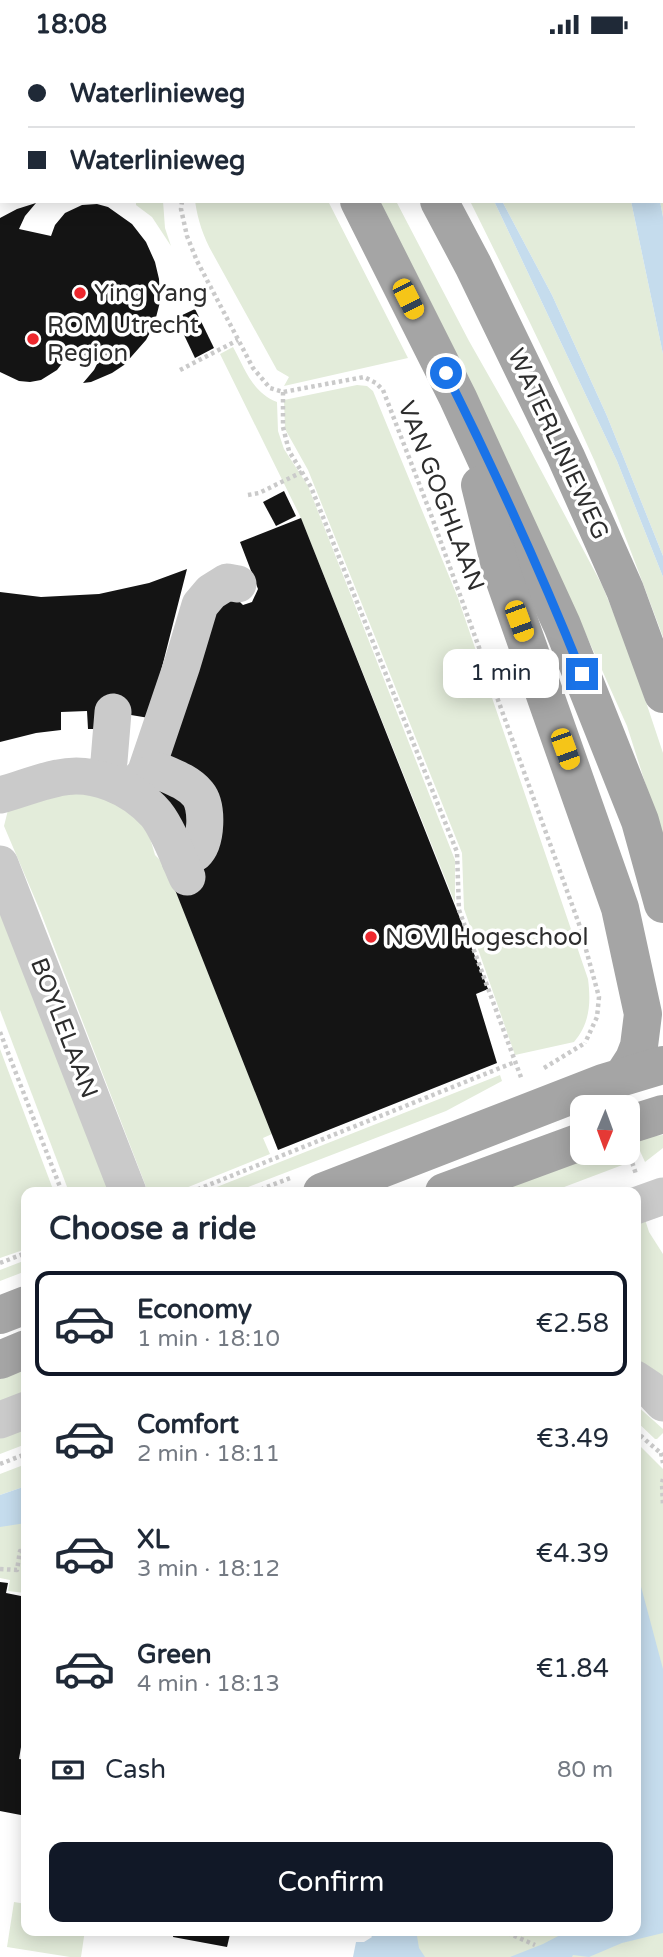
<!DOCTYPE html>
<meta charset="utf-8">
<style>
:root{--surface:#fff;--page:#f2f2f3;--text:#1f2937;--muted:#747a83;--line:#e0e1e3;--accent:#111827}
body{margin:0;font-family:"Varela Round",sans-serif;background:var(--page);color:var(--text);height:100vh;display:flex;flex-direction:column;font-size:26px;white-space:nowrap}
*{box-sizing:border-box;margin:0}
p{font-size:23px;color:var(--muted)}
.icon{flex:none;width:38px;height:38px;fill:none;stroke:currentColor;stroke-width:2;stroke-linecap:round;stroke-linejoin:round}
.map{position:relative;flex:1;overflow:hidden}
.side{position:absolute;left:21px;top:1138px;width:620px;height:749px;display:flex;flex-direction:column;background:var(--surface);border-radius:14px;box-shadow:0 4px 18px #0003}
.side>*{flex:none}
.banner{position:absolute;left:0px;top:0px;width:663px;height:154px;box-shadow:0 4px 18px #0003;display:grid;align-content:center;height:154px;padding:0 28px;background:var(--surface)}
.needle{width:46px;rotate:181deg}
.fabs{position:absolute;left:570px;top:1046px;display:grid;gap:14px}
.fabs a{display:grid;place-items:center;width:70px;height:70px;border-radius:14px;background:var(--surface);box-shadow:0 4px 18px #0003;font-size:35px}
.end{position:absolute;width:32px;height:32px;margin:-16px;border:9px solid #1a73e8;background:#fff;box-shadow:0 0 0 4px #fff}
.from{border-radius:50%}
.bubble{position:absolute;height:49px;border-radius:14px;background:var(--surface);box-shadow:0 4px 18px #0003;font-size:23px;font-weight:600;line-height:49px;text-align:center}
.car{position:absolute;width:21px;height:42px;margin:-21px -10px;border-radius:9px;box-shadow:0 0 5px 2px #0007;background:linear-gradient(#f5c518 24%,#345 0 40%,#f5c518 0 76%,#345 0 86%,#f5c518 0)}
.banner b{display:flex;align-items:center;gap:24px;height:66px;font-size:26px}
.banner b+b{border-top:2px solid var(--line)}
.banner i{width:18px;height:18px;background:var(--text)}
ul{padding:0;list-style:none}
li{display:flex;align-items:center;gap:21px;height:105px;margin:0 14px 10px;padding:0 14px;border:4px solid transparent;border-radius:14px}
li div{flex:1}
li b{display:block;font-size:26px}
li em{font-style:normal;font-weight:600}
li.selected{border-color:var(--accent)}
li>.icon{width:63px;height:63px;stroke-width:1.5}
h2{padding:0 28px;font-size:32px;line-height:84px}
.pay{display:flex;align-items:center;gap:18px;height:77px;padding:0 28px;font-size:26px}
.pay p{margin-inline-start:auto}
.cta{display:flex;gap:14px;margin-top:auto;padding:14px 28px}
.cta a{flex:1;height:80px;border-radius:14px;background:var(--accent);color:#fff;font-size:28px;font-weight:600;line-height:80px;text-align:center}
.status{display:flex;justify-content:space-between;align-items:center;height:49px;padding:0 35px;background:var(--surface);direction:ltr}
.status svg{height:19px;fill:currentColor}
.map>svg:first-child{display:block}
</style>
<div class="status"><b>18:08</b><svg viewBox="0 0 49 12"><path d="M0 12V9h3v3zM5 12V6h3v6zM10 12V3h3v9zM15 12V0h3v12zM26 1h20v11H26zM47 4h2v5h-2z"/></svg></div>
<div class="map">
<svg width="663" height="1908" viewBox="0 0 663 1908">
<rect width="100%" height="100%" fill="#fff"/>
<!-- green -->
<g fill="#e3ecda">
<polygon points="16,0 156,0 153,2 13,2"/>
<polygon points="389,0 600,0 600,2 390,2"/>
<polygon points="632,0 663,0 663,168 660,152 662,2 632,2"/>
<polygon points="2,8 2,118 0,118 0,9"/>
<polygon points="136,152 163,152 165,179 171,197 152,168 136,156"/>
<path d="M195 152H328L408 309 284 337 289 328 277 321 213 205C203 187 198 172 195 152Z"/>
<polygon points="380,152 396,152 469,292 519,380 602,536 628,599 663,704 663,790 627,677 602,621 504,405"/>
<path d="M470 152H494L617 412 663 528V588C641 530 620 471 595 413 556 325 513 239 470 152Z"/>
<polygon points="502,152 631,152 663,305 663,507 607,367 552,246"/>
<path d="M233 298C245 320 252 343 277 353L278 382 284 400 308 437 455 811V854L300 467 220 305Z"/>
<path d="M357 336 367 337 373 342 458 549 588 930C591 954 590 974 574 993L515 1006 464 860 462 804 308 421 285 380 284 351Z"/>
<polygon points="88,739 133,764 148,782 155,806 166,817 272,1085 263,1089 270,1105 176,1143 148,1143 41,864 4,777 8,761"/>
<polygon points="0,863 110,1143 69,1143 0,961"/>
<polygon points="0,1000 54,1143 26,1143 26,1200 0,1209"/>
<polygon points="500,1026 502,1032 446,1062 235,1143 204,1143"/>
<polygon points="663,1086 663,1099 645,1113 634,1089"/>
<polygon points="592,1104 620,1104 625,1115 551,1143 491,1143"/>
<polygon points="642,1161 649,1183 663,1205 663,1334 635,1312 635,1164"/>
<polygon points="26,1211 26,1222 0,1232 0,1221"/>
<polygon points="26,1320 26,1342 0,1352 0,1330"/>
<polygon points="635,1355 663,1380 663,1384 657,1390 655,1390 635,1371"/>
<polygon points="26,1379 26,1395 0,1405 0,1389"/>
<polygon points="635,1392 663,1420 663,1908 388,1908 391,1881 635,1881"/>
<polygon points="26,1415 26,1437 0,1446 0,1425"/>
<polygon points="26,1453 26,1539 25,1544 8,1542 10,1531 0,1529 0,1462"/>
<polygon points="14,1853 26,1855 26,1881 85,1881 81,1908 70,1908 7,1898"/>
</g>
<!-- water -->
<g fill="#c5dced">
<polygon points="494,152 502,152 552,246 607,367 663,507 663,528 617,412"/>
<polygon points="631,152 660,152 663,168 663,305"/>
<polygon points="26,1437 26,1474 0,1478 0,1446"/>
<polygon points="635,1515 663,1620 663,1884 622,1894 589,1908 573,1906 572,1908 510,1908 543,1895 564,1884 575,1881 635,1881"/>
<polygon points="367,1881 416,1881 419,1899 425,1908 353,1908 356,1893 364,1893 372,1888"/>
</g>
<!-- building -->
<g fill="#141414">
<polygon points="36,154 25,167 19,180 51,187 55,176 65,164 82,156 97,155 108,158 132,175 146,193 155,213 159,230 160,253 154,276 146,291 124,316 112,324 91,333 83,334 94,321 100,309 92,307 88,312 83,313 77,309 76,304 68,302 64,312 57,321 41,331 30,333 19,332 0,323 0,169 17,160"/>
<polygon points="195,260 214,299 195,309 176,269"/>
<polygon points="284,442 296,467 276,477 263,453"/>
<polygon points="301,469 488,940 476,945 497,1014 278,1101 132,732 221,552 238,551 243,556 252,553 258,540 240,493"/>
<polygon points="187,520 149,669 119,664 100,680 88,680 87,662 61,663 61,681 36,684 0,693 0,543 41,548 99,545 149,534"/>
<polygon points="0,1533 8,1534 6,1544 26,1548 26,1668 19,1710 26,1711 26,1767 0,1762"/>
<polygon points="174,1881 231,1881 227,1898 173,1888"/>
</g>
<g fill="none" stroke-linecap="round" stroke-linejoin="round">
<!-- path -->
<g stroke="#cacaca" stroke-width="4.5" stroke-dasharray="3.5 3.5" stroke-linecap="butt">
<polyline points="182,152 181,160 187,187 197,212 253,319 270,339 283,343 364,328 376,334 383,341 430,463 579,875 599,948 597,968 585,994"/>
<polyline points="180,321 238,291"/>
<polyline points="283,343 283,378 289,402 311,438 457,803 459,861 522,1031"/>
<polyline points="248,446 259,444 302,423"/>
<polyline points="0,983 62,1143"/>
<polyline points="544,1019 585,994"/>
<polyline points="630,1107 636,1125"/>
<polyline points="191,1143 515,1013"/>
<polyline points="254,1143 293,1128"/>
<polyline points="0,1214 26,1204"/>
<polyline points="635,1382 663,1406"/>
<polyline points="661,1404 663,1414"/>
<polyline points="0,1415 26,1405"/>
<polyline points="663,1430 662,1434 663,1457"/>
<polyline points="0,1520 17,1521 20,1502 26,1503"/>
<polyline points="501,1881 535,1896"/>
</g>
<!-- minor -->
<g stroke="#cacaca" stroke-width="37">
<polyline points="144,728 182,616 200,556 211,543 227,533 238,535"/>
<polyline points="104,730 109,712 113,663"/>
<path d="M127 741 141 729 159 722C173 728 188 733 198 745 208 757 207 793 195 804 191 807 184 810 180 812"/>
<path d="M0 746C19 741 38 733 58 729 93 721 132 738 156 765 168 780 179 810 187 828"/>
<polyline points="0,815 128,1143"/>
<polyline points="635,1157 663,1147"/>
<polyline points="635,1330 650,1340 663,1354"/>
<polyline points="0,1371 26,1361"/>
</g>
<!-- major -->
<g stroke="#a5a5a5" stroke-width="38">
<polyline points="277,0 278,2"/>
<polyline points="359,0 360,2"/>
<polyline points="359,152 458,349 562,576 640,772 663,855"/>
<polyline points="439,152 473,216 566,408 625,541 663,645"/>
<polyline points="480,436 501,521 620,859 643,965 639,997 634,1010 623,1027"/>
<polyline points="628,1076 663,1065"/>
<polyline points="322,1143 603,1034 663,1016"/>
<polyline points="444,1143 583,1092"/>
<polyline points="0,1266 26,1256"/>
<polyline points="0,1311 26,1300"/>
</g>
</g>
<g fill="none" stroke-linecap="round" stroke-linejoin="round">
<!-- route -->
<path stroke="#1a73e8" stroke-width="9" d="M446 324C495 422 541 523 582 625"/>
</g>
<!-- markers -->
<g fill="#ed272d" stroke="#fff" stroke-width="2.5">
<circle cx="80" cy="244" r="7"/>
<circle cx="33" cy="290" r="7"/>
<circle cx="371" cy="888" r="7"/>
</g>
<g text-anchor="middle" dominant-baseline="central" stroke-width="7" stroke-linejoin="round" paint-order="stroke">
<!-- poi labels -->
<g font-size="24" fill="#2d2d2d" stroke="#fff" text-anchor="start">
<text x="94" y="244">Ying Yang</text>
<text x="47" y="276">ROM Utrecht<tspan x="47" dy="28">Region</tspan></text>
<text x="385" y="888">NOVI Hogeschool</text>
</g>
<!-- street labels -->
<g font-size="24" fill="#2d2d2d" stroke="#fff">
<text transform="translate(558 395) rotate(65)">WATERLINIEWEG</text>
<text transform="translate(441 447) rotate(69)">VAN GOGHLAAN</text>
<text transform="translate(64 979) rotate(69)">BOYLELAAN</text>
</g>
</g>
</svg>
<div class="fabs">
<a><svg class="needle" viewBox="-14 -14 28 28"><path d="M0-13l5 13h-10z" fill="#e53935"/><path d="M0 13l5-13h-10z" fill="#747a83"/></svg></a>
</div>
<i class="end from" style="left:446px;top:324px"></i>
<i class="end" style="left:582px;top:625px"></i>
<div class="bubble" style="left:443px;top:600px;width:116px">1 min</div>
<i class="car" style="left:408px;top:250px;rotate:153deg"></i>
<i class="car" style="left:519px;top:572px;rotate:160deg"></i>
<i class="car" style="left:565px;top:700px;rotate:160deg"></i>
<div class="banner">
<b><i class="from"></i>Waterlinieweg</b>
<b><i></i>Waterlinieweg</b>
</div>
<section class="side">
<h2>Choose a ride</h2>
<ul>
<li class="selected"><svg class="icon" aria-label="car" viewBox="0 0 24 24"><path d="M5 17H2v-5l4-1 3-4h7l3 4 3 1v5h-3M9 17h6M6 11h13"/><circle cx="7" cy="17" r="2"/><circle cx="17" cy="17" r="2"/></svg><div><b>Economy</b><p>1 min · 18:10</p></div><em>€2.58</em></li>
<li><svg class="icon" aria-label="car" viewBox="0 0 24 24"><path d="M5 17H2v-5l4-1 3-4h7l3 4 3 1v5h-3M9 17h6M6 11h13"/><circle cx="7" cy="17" r="2"/><circle cx="17" cy="17" r="2"/></svg><div><b>Comfort</b><p>2 min · 18:11</p></div><em>€3.49</em></li>
<li><svg class="icon" aria-label="car" viewBox="0 0 24 24"><path d="M5 17H2v-5l4-1 3-4h7l3 4 3 1v5h-3M9 17h6M6 11h13"/><circle cx="7" cy="17" r="2"/><circle cx="17" cy="17" r="2"/></svg><div><b>XL</b><p>3 min · 18:12</p></div><em>€4.39</em></li>
<li><svg class="icon" aria-label="car" viewBox="0 0 24 24"><path d="M5 17H2v-5l4-1 3-4h7l3 4 3 1v5h-3M9 17h6M6 11h13"/><circle cx="7" cy="17" r="2"/><circle cx="17" cy="17" r="2"/></svg><div><b>Green</b><p>4 min · 18:13</p></div><em>€1.84</em></li>
</ul>
<div class="pay"><svg class="icon" aria-label="cash" viewBox="0 0 24 24"><path d="M3 7h18v10H3z"/><circle cx="12" cy="12" r="2"/></svg>Cash<p>80 m</p></div>
<div class="cta"><a>Confirm</a></div>
</section>
</div>
